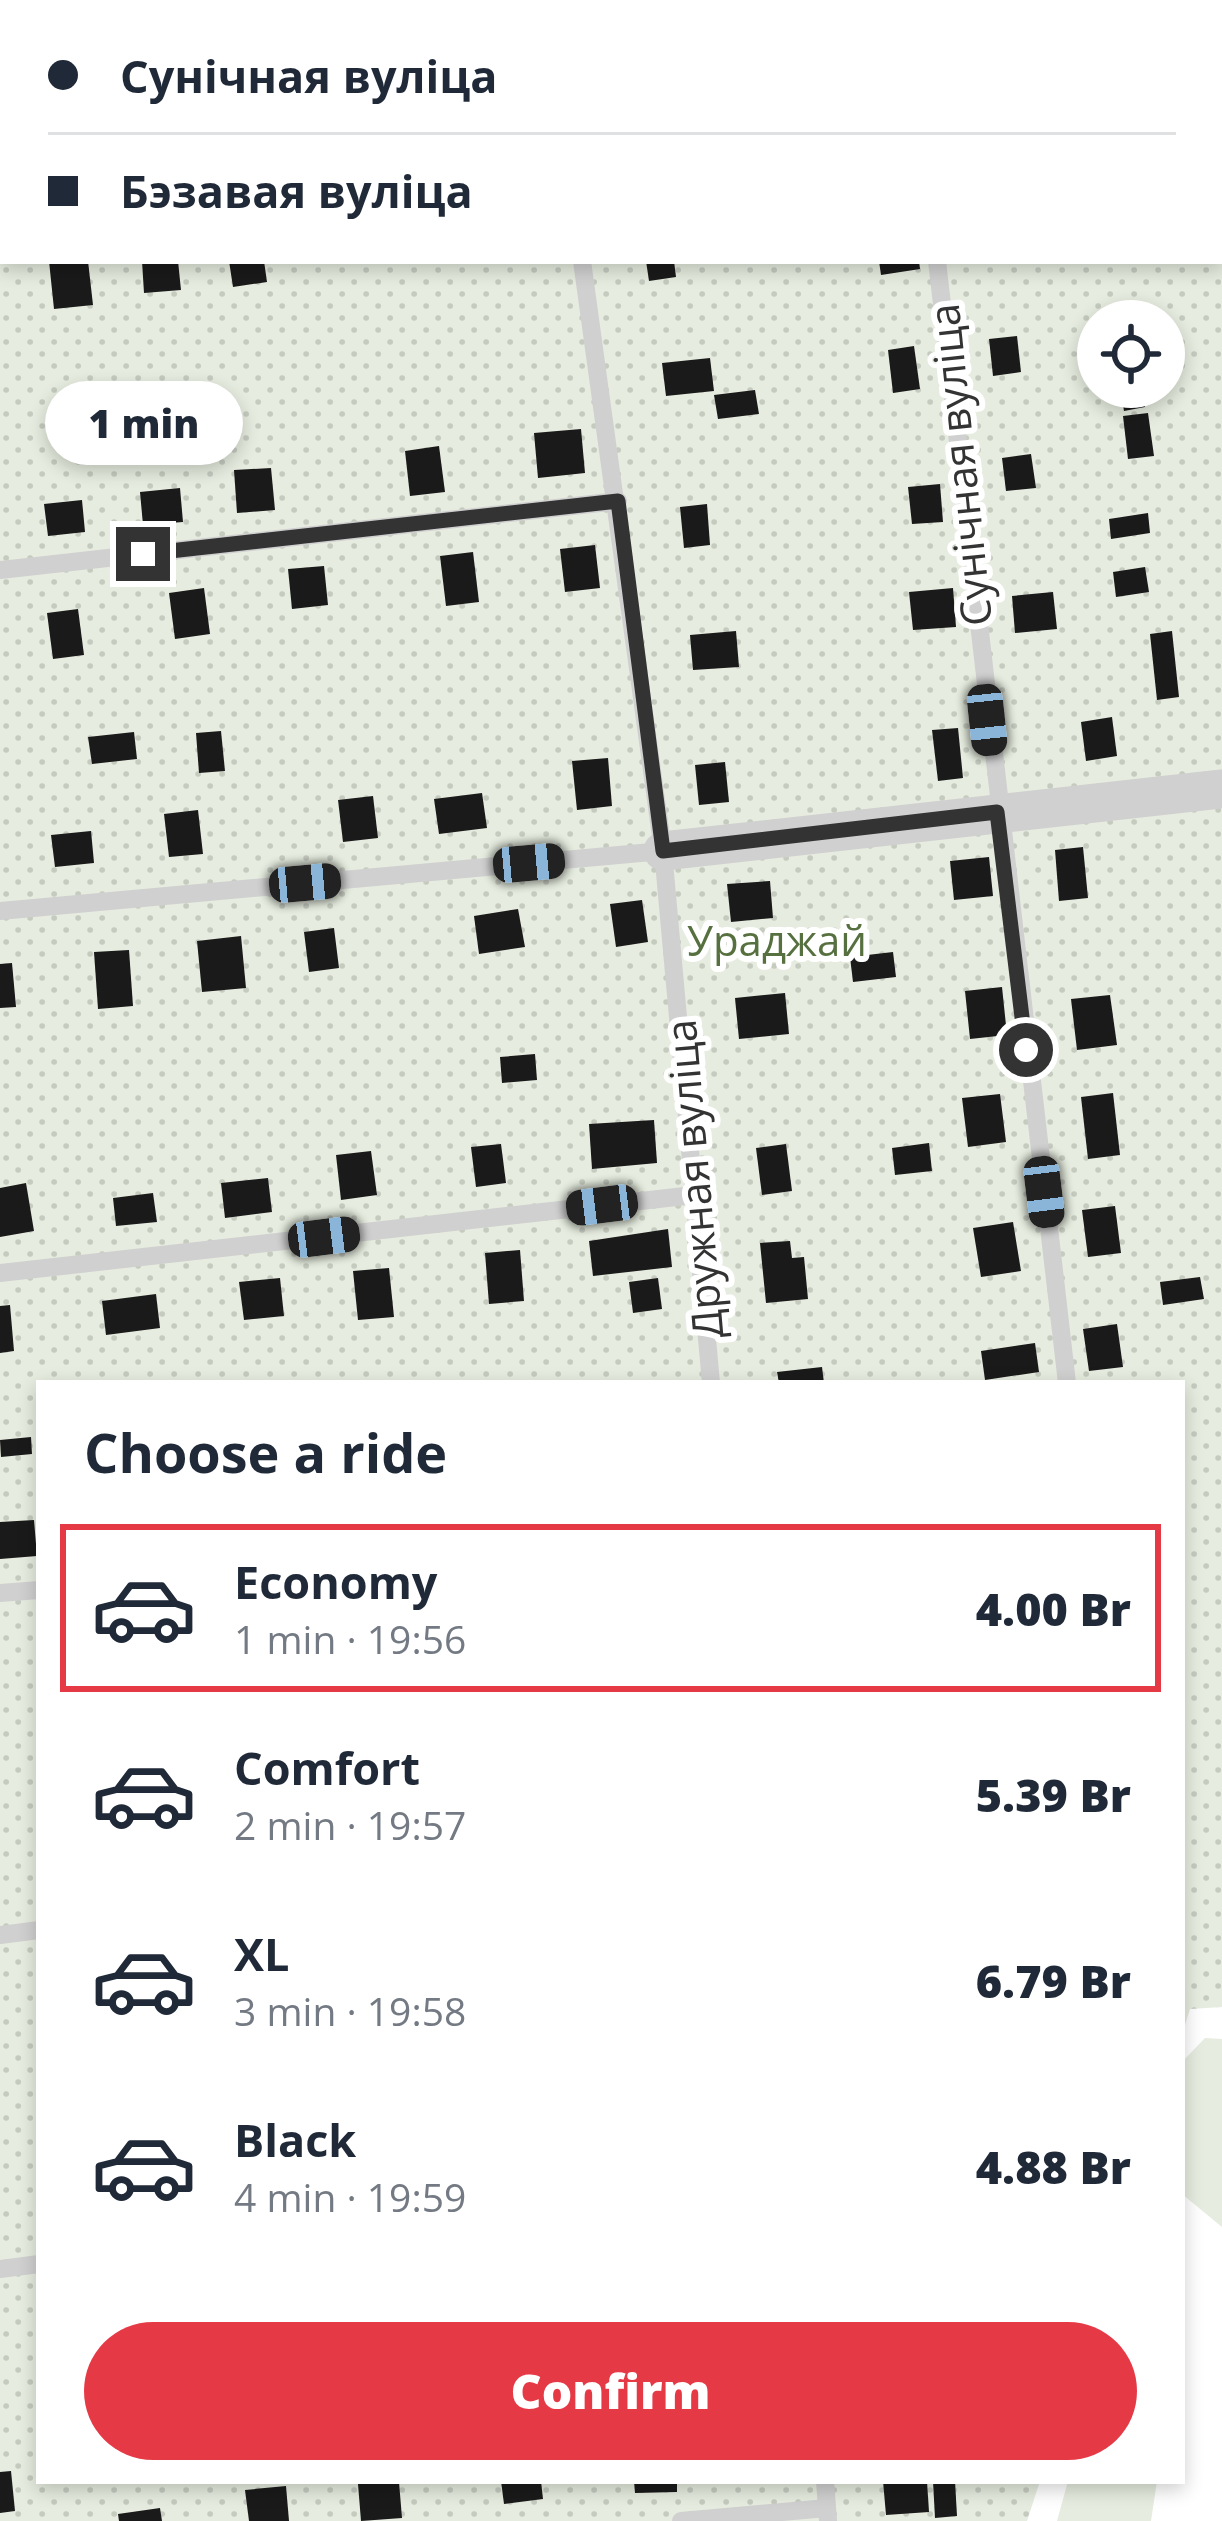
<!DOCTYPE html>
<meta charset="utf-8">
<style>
:root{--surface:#fff;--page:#f2f2f3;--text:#1f2937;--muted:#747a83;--line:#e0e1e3;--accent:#e63946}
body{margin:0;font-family:"Open Sans",sans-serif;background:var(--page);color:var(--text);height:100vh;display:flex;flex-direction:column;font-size:45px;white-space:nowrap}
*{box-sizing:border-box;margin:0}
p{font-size:39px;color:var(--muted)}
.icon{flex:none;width:66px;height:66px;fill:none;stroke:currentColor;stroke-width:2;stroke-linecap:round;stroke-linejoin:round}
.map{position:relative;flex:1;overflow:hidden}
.details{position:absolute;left:36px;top:1380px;width:1149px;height:1104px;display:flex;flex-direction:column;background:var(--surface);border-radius:0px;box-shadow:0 6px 18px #0003}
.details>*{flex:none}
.banner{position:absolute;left:0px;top:0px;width:1224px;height:264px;box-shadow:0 6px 18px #0003;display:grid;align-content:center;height:264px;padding:0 48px;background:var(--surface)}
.controls{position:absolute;left:1077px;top:300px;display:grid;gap:24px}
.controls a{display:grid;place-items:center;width:108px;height:108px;border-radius:50%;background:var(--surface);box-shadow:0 6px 18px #0003;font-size:60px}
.end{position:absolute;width:54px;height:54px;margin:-27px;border:15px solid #333;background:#fff;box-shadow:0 0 0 6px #fff}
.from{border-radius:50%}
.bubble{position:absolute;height:84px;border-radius:42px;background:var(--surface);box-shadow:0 6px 18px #0003;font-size:39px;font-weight:800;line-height:84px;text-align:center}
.car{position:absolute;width:36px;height:72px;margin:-36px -18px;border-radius:15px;box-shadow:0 0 9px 3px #0007;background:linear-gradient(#222 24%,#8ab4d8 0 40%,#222 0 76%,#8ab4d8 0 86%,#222 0)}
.banner b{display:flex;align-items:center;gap:42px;height:114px;font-size:45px}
.banner b+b{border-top:3px solid var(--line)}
.banner i{width:30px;height:30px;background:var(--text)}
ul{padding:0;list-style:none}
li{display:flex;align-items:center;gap:36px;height:168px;margin:0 24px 18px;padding:0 24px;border:6px solid transparent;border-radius:0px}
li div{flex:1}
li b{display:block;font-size:45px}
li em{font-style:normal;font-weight:800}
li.selected{border-color:var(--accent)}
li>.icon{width:108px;height:108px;stroke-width:1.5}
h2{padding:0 48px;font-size:54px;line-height:144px}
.primary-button{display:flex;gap:24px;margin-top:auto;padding:24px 48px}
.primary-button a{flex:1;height:138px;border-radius:72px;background:var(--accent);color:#fff;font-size:48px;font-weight:800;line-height:138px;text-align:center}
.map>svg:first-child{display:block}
</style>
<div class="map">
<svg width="1222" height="2521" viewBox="0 0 1222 2521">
<defs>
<pattern id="garden-dots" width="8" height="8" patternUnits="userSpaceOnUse" patternTransform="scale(3)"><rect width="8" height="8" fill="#e6ecdf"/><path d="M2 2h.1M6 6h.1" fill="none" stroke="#c6cbc0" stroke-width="1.8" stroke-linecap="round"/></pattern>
</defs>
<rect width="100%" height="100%" fill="#fff"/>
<!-- grass -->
<g fill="#e6ecdf">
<polygon points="1205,2038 1222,2039 1222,2227 1182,2194 1182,2062"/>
<polygon points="1068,2481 1157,2481 1151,2521 1057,2521"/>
</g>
<!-- garden -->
<path fill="url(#garden-dots)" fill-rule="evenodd" d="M0 0H1222V2007L1190 2009 1182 2035V1383H39V2481H1040L1027 2521H0ZM3 3H1221V261H3ZM1098 321H1164V387H1098Z"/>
<!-- building -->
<g fill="#1a1a1a">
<polygon points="49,261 88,261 93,305 54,309"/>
<polygon points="142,261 178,261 181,290 144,293"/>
<polygon points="229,261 264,261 267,282 233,287"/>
<polygon points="646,261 674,261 676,277 649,281"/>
<polygon points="879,261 919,261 920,269 881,275"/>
<polygon points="1017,336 1021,372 993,376 989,339"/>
<polygon points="914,346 920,389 893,393 888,350"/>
<polygon points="710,358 714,391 666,396 662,363"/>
<polygon points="1120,387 1142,387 1145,407 1124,411"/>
<polygon points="755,390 759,414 718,419 714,395"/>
<polygon points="1148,413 1154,456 1128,459 1123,416"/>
<polygon points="581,429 585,473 538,478 534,433"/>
<polygon points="439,446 445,492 410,496 405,451"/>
<polygon points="1031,454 1036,488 1006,491 1002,458"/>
<polygon points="271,468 275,510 237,513 234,470"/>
<polygon points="940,484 943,522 912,524 908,487"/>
<polygon points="180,488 183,522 143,525 140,492"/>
<polygon points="82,500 85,532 48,536 44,504"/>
<polygon points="707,504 710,545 684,548 680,507"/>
<polygon points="1148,513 1150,533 1111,539 1109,519"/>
<polygon points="595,545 600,588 565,592 560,549"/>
<polygon points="473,552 479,602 446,606 440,556"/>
<polygon points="324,566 328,605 292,609 288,569"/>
<polygon points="1145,567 1149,592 1116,597 1113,572"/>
<polygon points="204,588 210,634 175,639 169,593"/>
<polygon points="953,588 956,627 913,630 909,592"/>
<polygon points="1053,592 1057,629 1015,633 1012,596"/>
<polygon points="78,609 84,655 53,659 47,613"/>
<polygon points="736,631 739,667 693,670 690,635"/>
<polygon points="1172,631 1179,697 1157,700 1150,634"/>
<polygon points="1112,717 1117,756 1086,761 1081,722"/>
<polygon points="958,728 963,778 938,781 932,730"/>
<polygon points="221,731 225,771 199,773 196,733"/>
<polygon points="134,732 137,759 92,764 88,737"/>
<polygon points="608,758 612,806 577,810 572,761"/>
<polygon points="725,762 729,802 699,805 695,765"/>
<polygon points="482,793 487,828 439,834 434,799"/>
<polygon points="373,796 378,838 343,842 338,800"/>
<polygon points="198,810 203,854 169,857 164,814"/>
<polygon points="91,831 94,863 55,867 51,835"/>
<polygon points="1083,847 1088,898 1059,901 1055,850"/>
<polygon points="989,857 993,896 954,900 950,861"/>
<polygon points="770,881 773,918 731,922 727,884"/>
<polygon points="642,900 648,942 616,947 610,904"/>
<polygon points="518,909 525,947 479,954 474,916"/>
<polygon points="334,928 339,968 309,972 304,932"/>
<polygon points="241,936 246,988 202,992 197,941"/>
<polygon points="129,950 133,1006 98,1009 94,952"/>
<polygon points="893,952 896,977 853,982 850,957"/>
<polygon points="12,963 16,1007 0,1008 0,964"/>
<polygon points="1002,987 1007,1035 970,1039 965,991"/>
<polygon points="785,993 789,1034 739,1039 735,998"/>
<polygon points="1110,995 1117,1045 1077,1050 1071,999"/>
<polygon points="535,1054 537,1080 502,1083 500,1057"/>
<polygon points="1113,1093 1120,1155 1088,1159 1081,1097"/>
<polygon points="1000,1094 1006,1142 968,1147 962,1098"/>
<polygon points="654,1120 657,1163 592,1169 589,1124"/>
<polygon points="929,1143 932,1171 895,1175 892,1148"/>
<polygon points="501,1144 506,1183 476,1187 471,1147"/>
<polygon points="786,1144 792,1191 762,1195 756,1148"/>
<polygon points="371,1151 377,1195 341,1200 336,1155"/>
<polygon points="268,1178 272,1212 225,1218 221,1183"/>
<polygon points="26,1183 34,1231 0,1237 0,1188"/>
<polygon points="153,1193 157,1222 116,1226 113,1198"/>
<polygon points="1115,1206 1121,1253 1088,1257 1082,1210"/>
<polygon points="1013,1222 1021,1271 981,1277 973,1228"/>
<polygon points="668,1229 672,1267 593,1276 589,1241"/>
<polygon points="790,1241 792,1258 804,1257 808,1299 766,1303 760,1243"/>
<polygon points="520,1250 524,1301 489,1304 485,1253"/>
<polygon points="389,1268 394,1317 358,1320 353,1271"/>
<polygon points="1200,1277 1204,1299 1163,1305 1160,1282"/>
<polygon points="280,1278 284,1316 244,1320 239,1282"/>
<polygon points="658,1278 662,1309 633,1313 629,1282"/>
<polygon points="156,1294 160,1328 106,1335 102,1301"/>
<polygon points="10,1305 14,1351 0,1353 0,1306"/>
<polygon points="1117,1324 1123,1367 1089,1371 1083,1329"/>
<polygon points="1035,1343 1039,1372 985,1380 981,1351"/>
<polygon points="822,1367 824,1383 779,1383 777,1372"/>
<polygon points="31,1437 32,1454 1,1457 0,1440"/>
<polygon points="34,1520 37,1556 0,1559 0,1522"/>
<polygon points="11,2471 15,2511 0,2513 0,2472"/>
<polygon points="501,2481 541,2481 543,2499 504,2504"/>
<polygon points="634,2481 677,2481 677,2492 635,2493"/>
<polygon points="883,2481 927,2481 929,2512 886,2515"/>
<polygon points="933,2481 955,2481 957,2516 935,2518"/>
<polygon points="399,2482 402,2518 361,2521 358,2484"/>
<polygon points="286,2486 289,2521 249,2521 245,2490"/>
<polygon points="160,2508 162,2521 119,2521 118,2514"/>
</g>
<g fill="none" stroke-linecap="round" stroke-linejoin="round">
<!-- lane -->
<g stroke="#d0d0d0" stroke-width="18">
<polyline points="546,0 547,3"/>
<polyline points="906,0 906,3"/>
<polyline points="0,232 3,232"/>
<polyline points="582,261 663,851 711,1383"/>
<polyline points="937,261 1067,1383"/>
<polyline points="0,570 618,501"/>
<polyline points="0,911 663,851"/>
<polyline points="0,1273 694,1195"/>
<polyline points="0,1593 39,1590"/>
<polyline points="0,1935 39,1930"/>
<polyline points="0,2269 39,2264"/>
<polyline points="825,2481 828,2521"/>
<polyline points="681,2521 827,2508"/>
</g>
<!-- street -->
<polyline stroke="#d0d0d0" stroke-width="39" points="663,851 1222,789"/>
</g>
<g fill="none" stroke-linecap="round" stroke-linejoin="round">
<!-- route -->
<polyline stroke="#333" stroke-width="15" points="143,554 618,501 663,851 997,812 1026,1050"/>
</g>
<g text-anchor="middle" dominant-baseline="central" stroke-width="12" stroke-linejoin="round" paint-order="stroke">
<!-- street labels -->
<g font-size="42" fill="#333" stroke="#fff">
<text transform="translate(959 465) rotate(-96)">Сунічная вуліца</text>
<text transform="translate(693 1179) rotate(-95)">Дружная вуліца</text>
</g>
<!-- park labels -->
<g font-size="42" fill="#56703f" stroke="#fff">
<text x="777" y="939">Ураджай</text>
</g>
</g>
</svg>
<div class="controls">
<a><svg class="icon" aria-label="locate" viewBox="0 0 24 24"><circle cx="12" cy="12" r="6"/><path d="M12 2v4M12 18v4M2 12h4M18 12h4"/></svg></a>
</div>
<i class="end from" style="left:1026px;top:1050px"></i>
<i class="end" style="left:143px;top:554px"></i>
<div class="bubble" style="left:45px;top:381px;width:198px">1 min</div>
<i class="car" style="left:987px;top:720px;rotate:174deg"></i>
<i class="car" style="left:529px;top:863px;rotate:85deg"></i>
<i class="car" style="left:305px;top:883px;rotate:85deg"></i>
<i class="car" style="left:1044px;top:1192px;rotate:173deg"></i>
<i class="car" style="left:602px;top:1205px;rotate:263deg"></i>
<i class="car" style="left:324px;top:1237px;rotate:83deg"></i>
<div class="banner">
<b><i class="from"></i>Сунічная вуліца</b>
<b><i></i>Бэзавая вуліца</b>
</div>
<section class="details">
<h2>Choose a ride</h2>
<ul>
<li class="selected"><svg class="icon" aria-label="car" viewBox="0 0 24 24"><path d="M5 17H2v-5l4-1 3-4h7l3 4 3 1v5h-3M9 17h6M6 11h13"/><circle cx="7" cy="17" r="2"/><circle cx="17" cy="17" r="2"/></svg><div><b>Economy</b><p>1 min · 19:56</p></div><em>4.00 Br</em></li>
<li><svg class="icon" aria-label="car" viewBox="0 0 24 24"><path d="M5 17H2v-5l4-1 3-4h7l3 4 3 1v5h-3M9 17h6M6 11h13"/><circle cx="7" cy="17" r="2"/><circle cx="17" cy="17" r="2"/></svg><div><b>Comfort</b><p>2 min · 19:57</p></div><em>5.39 Br</em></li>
<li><svg class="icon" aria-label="car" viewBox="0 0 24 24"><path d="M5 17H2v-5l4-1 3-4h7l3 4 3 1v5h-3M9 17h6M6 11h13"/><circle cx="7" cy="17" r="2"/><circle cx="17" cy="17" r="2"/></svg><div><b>XL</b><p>3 min · 19:58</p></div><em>6.79 Br</em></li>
<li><svg class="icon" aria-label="car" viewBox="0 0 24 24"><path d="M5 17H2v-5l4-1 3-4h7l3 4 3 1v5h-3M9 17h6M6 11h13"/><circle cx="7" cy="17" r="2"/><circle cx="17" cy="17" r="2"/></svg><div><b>Black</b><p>4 min · 19:59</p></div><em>4.88 Br</em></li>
</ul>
<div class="primary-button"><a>Confirm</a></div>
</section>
</div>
